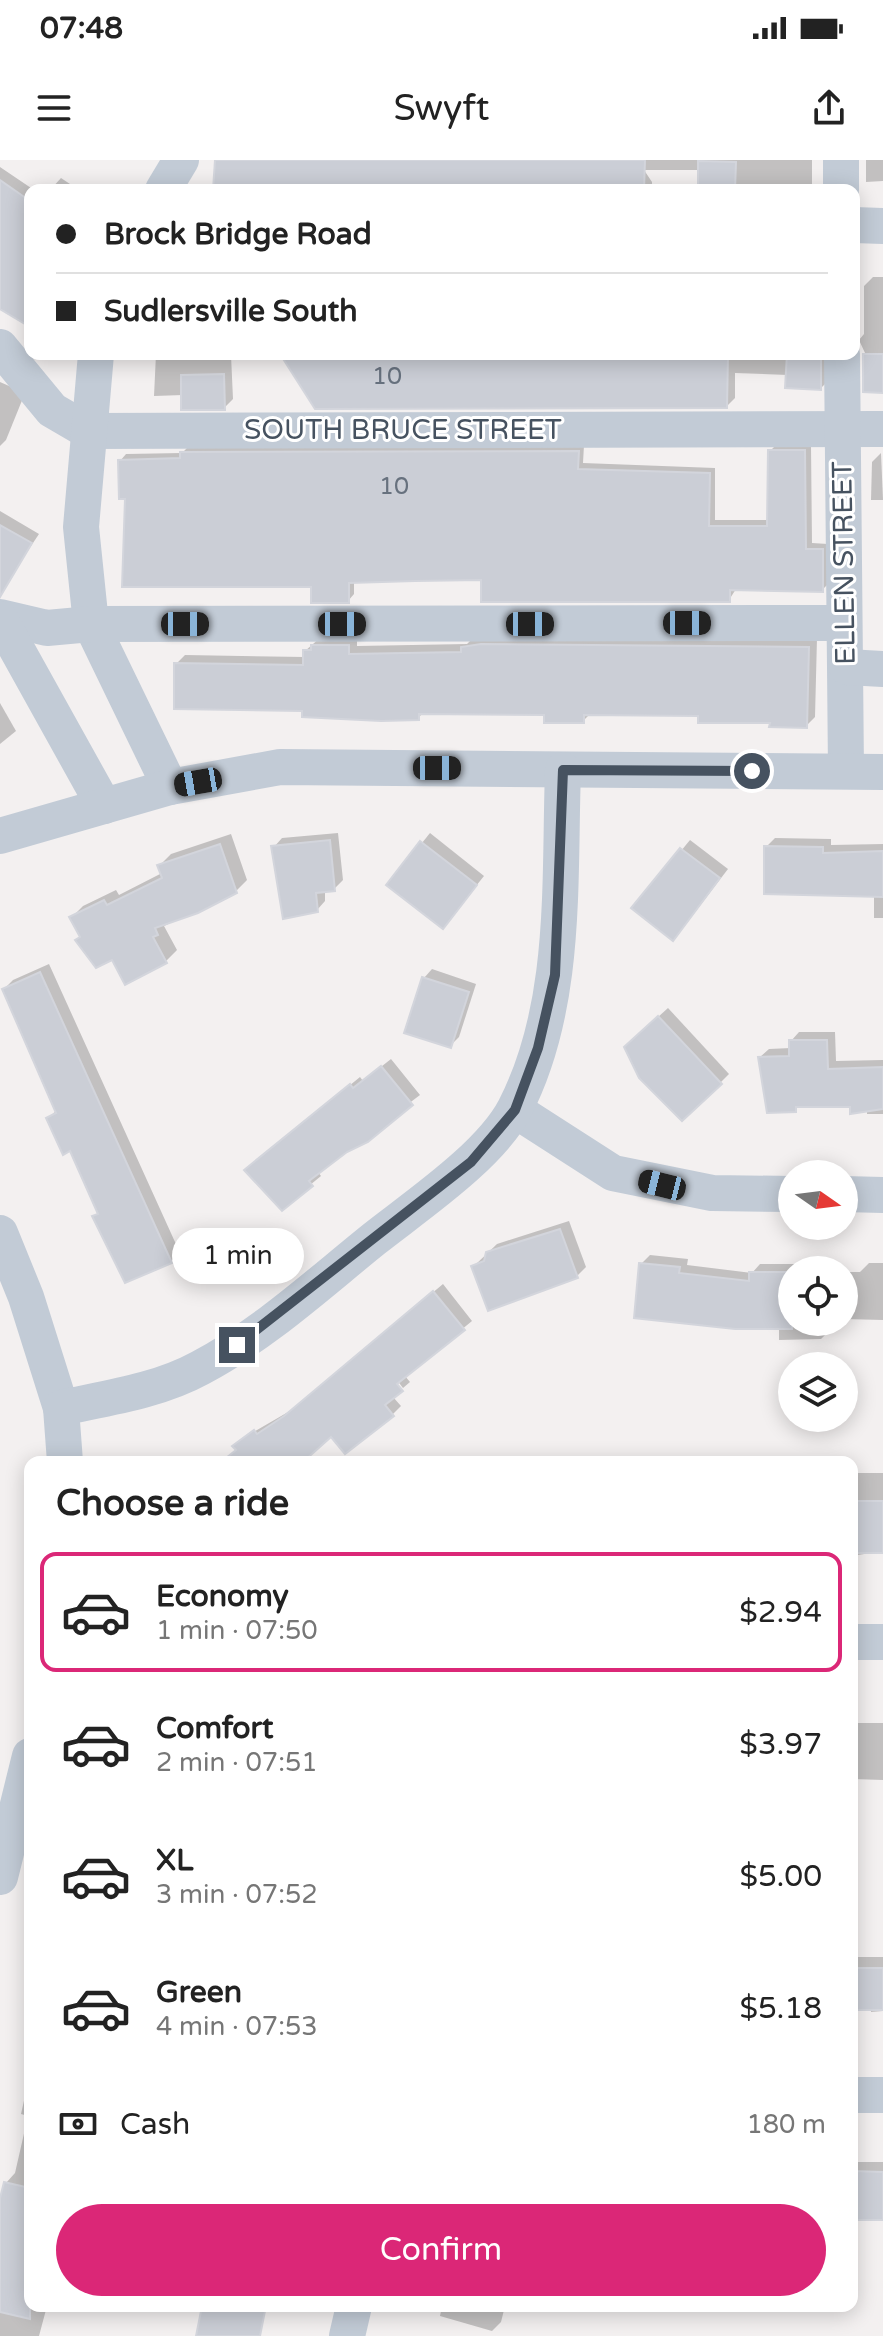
<!DOCTYPE html>
<meta charset="utf-8">
<style>
:root{--surface:#fff;--page:#f2f2f2;--text:#222;--muted:#767676;--line:#e0e0e0;--accent:#db2777}
body{margin:0;font-family:"Varela Round",sans-serif;background:var(--page);color:var(--text);height:100vh;display:flex;flex-direction:column;font-size:30px;white-space:nowrap}
*{box-sizing:border-box;margin:0}
p{font-size:26px;color:var(--muted)}
.icon{flex:none;width:44px;height:44px;fill:none;stroke:currentColor;stroke-width:2;stroke-linecap:round;stroke-linejoin:round}
.map{position:relative;flex:1;overflow:hidden}
.side{position:absolute;left:24px;top:1296px;width:834px;height:856px;display:flex;flex-direction:column;background:var(--surface);border-radius:16px;box-shadow:0 4px 20px #0003}
.side>*{flex:none}
.guide{position:absolute;left:24px;top:24px;width:836px;height:176px;border-radius:16px;box-shadow:0 4px 20px #0003;display:grid;align-content:center;height:176px;padding:0 32px;background:var(--surface)}
.needle{width:52px;rotate:104deg}
.buttons{position:absolute;left:778px;top:1000px;display:grid;gap:16px}
.buttons a{display:grid;place-items:center;width:80px;height:80px;border-radius:50%;background:var(--surface);box-shadow:0 4px 20px #0003;font-size:40px}
.end{position:absolute;width:36px;height:36px;margin:-18px;border:10px solid #465260;background:#fff;box-shadow:0 0 0 4px #fff}
.from{border-radius:50%}
.bubble{position:absolute;height:56px;border-radius:28px;background:var(--surface);box-shadow:0 4px 20px #0003;font-size:26px;font-weight:600;line-height:56px;text-align:center}
.car{position:absolute;width:24px;height:48px;margin:-24px -12px;border-radius:10px;box-shadow:0 0 6px 2px #0007;background:linear-gradient(#222 24%,#8ab4d8 0 40%,#222 0 76%,#8ab4d8 0 86%,#222 0)}
.guide b{display:flex;align-items:center;gap:28px;height:76px;font-size:30px}
.guide b+b{border-top:2px solid var(--line)}
.guide i{width:20px;height:20px;background:var(--text)}
ul{padding:0;list-style:none}
li{display:flex;align-items:center;gap:24px;height:120px;margin:0 16px 12px;padding:0 16px;border:4px solid transparent;border-radius:16px}
li div{flex:1}
li b{display:block;font-size:30px}
li em{font-style:normal;font-weight:600}
li.on{border-color:var(--accent)}
li>.icon{width:72px;height:72px;stroke-width:1.5}
h2{padding:0 32px;font-size:36px;line-height:96px}
.pay{display:flex;align-items:center;gap:20px;height:88px;padding:0 32px;font-size:30px}
.pay p{margin-inline-start:auto}
.cta{display:flex;gap:16px;margin-top:auto;padding:16px 32px}
.cta a{flex:1;height:92px;border-radius:48px;background:var(--accent);color:#fff;font-size:32px;font-weight:600;line-height:92px;text-align:center}
.status{display:flex;justify-content:space-between;align-items:center;height:56px;padding:0 40px;background:var(--surface);direction:ltr}
.status svg{height:22px;fill:currentColor}
header{display:flex;justify-content:space-between;align-items:center;height:104px;padding:0 32px;background:var(--surface);font-size:36px;font-weight:600}
.map>svg:first-child{display:block}
</style>
<div class="status"><b>07:48</b><svg viewBox="0 0 49 12"><path d="M0 12V9h3v3zM5 12V6h3v6zM10 12V3h3v9zM15 12V0h3v12zM26 1h20v11H26zM47 4h2v5h-2z"/></svg></div>
<header><svg class="icon" aria-label="menu" viewBox="0 0 24 24"><path d="M4 6h16M4 12h16M4 18h16"/></svg>Swyft<svg class="icon" aria-label="share" viewBox="0 0 24 24"><path d="M12 15V3M7 8l5-5 5 5M5 13v7h14v-7"/></svg></header>
<div class="map">
<svg width="883" height="2176" viewBox="0 0 883 2176">
<rect width="100%" height="100%" fill="#f3f0f0"/>
<!-- shadow -->
<g fill="#0003">
<polygon points="217,0 812,0 812,30 700,28 700,10 644,10 652,22 652,30 215,30"/>
<polygon points="866,0 883,0 883,21 866,22"/>
<polygon points="0,7 34,30 30,30 30,125 0,105"/>
<polygon points="61,18 79,30 50,30"/>
<polygon points="873,117 883,117 883,233 867,233 865,193 859,180 864,174 864,126"/>
<polygon points="156,194 236,194 231,195 233,239 224,248 183,235 154,236"/>
<polygon points="282,194 829,194 829,220 821,228 788,215 735,213 735,238 727,246"/>
<polygon points="0,222 25,233 6,280 0,286"/>
<polygon points="584,285 583,303 715,308 715,360 770,360 770,291 776,285 811,285 812,383 828,384 829,423 822,430 736,429 729,440 483,418 354,421 354,434 348,441 127,337 120,301 126,294 182,293 189,286"/>
<polygon points="881,293 883,340 871,340 872,302"/>
<polygon points="0,351 39,374 9,419 0,414"/>
<polygon points="321,477 357,477 357,486 467,484 472,479 817,478 815,557 806,566 700,554 591,553 583,561 546,553 424,552 418,558 304,550 176,504 185,495 305,497 305,491"/>
<polygon points="0,543 16,571 0,584"/>
<polygon points="338,673 343,720 334,729 325,730 325,741 317,750 274,687 282,678"/>
<polygon points="430,673 484,716 443,767 389,724"/>
<polygon points="231,674 247,720 235,732 164,766 177,790 165,802 113,797 82,776 72,757 83,746 116,730 119,735 162,713 160,705 171,694"/>
<polygon points="775,678 831,679 831,685 883,684 883,758 874,758 874,736 766,687"/>
<polygon points="690,680 728,709 682,769 634,748"/>
<polygon points="49,804 180,1093 171,1101 95,1057 100,1052 71,989 48,958 57,950 4,829 13,820"/>
<polygon points="432,809 476,824 459,877 450,886 424,818"/>
<polygon points="668,848 729,914 720,923 635,878"/>
<polygon points="799,872 835,872 836,901 883,900 883,954 867,954 867,949 852,945 800,945 795,950 760,897 769,889 791,888 791,881"/>
<polygon points="391,899 420,935 318,1012 321,1016 282,1048 246,1010 360,917 363,921"/>
<polygon points="569,1061 586,1107 577,1116 474,1106 497,1084"/>
<polygon points="650,1095 688,1099 687,1105 752,1113 760,1104 797,1104 797,1110 792,1110 792,1162 829,1162 830,1170 821,1179 779,1180 779,1167 641,1104"/>
<polygon points="869,1103 883,1103 883,1160 844,1159 844,1112 860,1112"/>
<polygon points="443,1124 472,1161 405,1216 410,1222 403,1228 393,1215 393,1237 401,1246 393,1254 331,1274 302,1302 248,1302 235,1286 243,1278 295,1248"/>
<polygon points="852,1313 883,1313 883,1391 852,1396"/>
<polygon points="852,1563 883,1563 883,1620 852,1619"/>
<polygon points="852,1790 853,1797 883,1797 883,1851 871,1852 871,1846 852,1848"/>
<polygon points="30,1914 30,2146 47,2146 39,2176 0,2176 0,2046 6,2023 15,2013 28,1956 21,1954"/>
<rect x="852" y="2002" width="31" height="56"/>
<polygon points="183,2146 262,2146 256,2176 198,2176 203,2151"/>
<polygon points="442,2146 505,2146 501,2162 492,2171 440,2156"/>
</g>
<!-- building -->
<g fill="#cbced6" stroke="#d3d5dc" stroke-width="2">
<polygon points="215,0 645,0 644,30 213,30"/>
<polygon points="698,1 736,2 735,30 698,30"/>
<polygon points="0,20 30,41 30,167 0,149"/>
<polygon points="280,194 728,194 727,248 315,249"/>
<polygon points="787,194 821,194 821,230 785,228"/>
<polygon points="863,194 883,194 883,233 863,232"/>
<polygon points="224,214 225,250 181,250 181,215"/>
<polygon points="768,290 805,290 806,389 823,389 823,432 730,430 730,442 481,442 481,420 415,421 349,423 349,443 311,443 311,427 122,427 125,339 119,339 118,300 180,298 180,292 579,291 578,309 710,313 709,366 767,366"/>
<polygon points="0,365 32,383 0,437"/>
<polygon points="481,484 809,487 807,568 769,567 770,563 698,563 698,556 584,555 584,563 544,563 544,555 419,554 419,560 381,561 302,557 302,551 174,549 174,503 303,505 303,490 311,490 311,485 349,485 349,494 461,492 461,487"/>
<polygon points="330,680 335,731 316,733 318,752 283,759 271,686"/>
<polygon points="420,681 477,725 443,769 386,725"/>
<polygon points="220,684 237,733 198,753 155,768 158,775 153,777 167,803 125,825 112,800 96,808 75,780 80,777 69,757 104,740 107,745 162,718 157,705"/>
<polygon points="764,686 823,687 823,693 883,691 883,737 764,734"/>
<polygon points="680,688 720,718 673,781 631,748"/>
<polygon points="40,812 172,1103 125,1123 92,1056 98,1054 70,991 63,995 46,958 56,953 2,829"/>
<polygon points="422,817 469,832 451,888 404,873"/>
<polygon points="658,856 722,924 682,961 639,918 624,887"/>
<polygon points="789,880 827,880 828,909 883,907 883,949 850,954 850,947 796,947 796,952 767,953 758,897 789,896"/>
<polygon points="381,906 413,945 368,982 347,992 309,1021 313,1026 282,1051 244,1010 350,924 353,928"/>
<polygon points="560,1069 578,1118 488,1151 471,1106 484,1101 486,1092"/>
<polygon points="639,1103 680,1107 679,1113 749,1121 749,1112 789,1112 789,1120 792,1120 792,1169 735,1169 634,1158"/>
<polygon points="433,1131 465,1170 397,1224 403,1231 385,1245 394,1256 345,1294 331,1277 303,1302 221,1302 236,1290 232,1286 254,1270 257,1274 284,1256"/>
<rect x="852" y="1341" width="31" height="52"/>
<rect x="852" y="1808" width="31" height="42"/>
<polygon points="852,2011 883,2012 883,2060 852,2060"/>
<polygon points="4,2022 30,2028 30,2159 0,2152 0,2038"/>
<polygon points="202,2146 266,2146 260,2176 196,2176"/>
</g>
<g fill="none" stroke-linecap="round" stroke-linejoin="round">
<!-- minor -->
<g stroke="#c2cbd6" stroke-width="36">
<polyline points="841,0 841,30"/>
<polyline points="163,30 181,0"/>
<polyline points="854,65 883,66"/>
<polyline points="0,187 52,250 88,271 883,269"/>
<polyline points="96,194 81,367 91,464 170,627"/>
<polyline points="842,194 846,611"/>
<polyline points="0,457 47,468 91,464 844,463"/>
<polyline points="0,459 104,646"/>
<polyline points="847,507 883,509"/>
<polyline points="0,676 170,627 280,607 883,612"/>
<polyline points="515,950 613,1013 712,1033 792,1034"/>
<polyline points="844,1034 883,1035"/>
<polyline points="0,1073 26,1137 61,1248"/>
<path d="M65 1302 61 1248C107 1238 158 1231 200 1208 264 1174 318 1124 374 1079 417 1045 490 996 515 948 568 845 559 721 563 610"/>
<polyline points="852,1482 883,1482"/>
<polyline points="0,1717 30,1596"/>
<polyline points="852,1935 883,1935"/>
<polyline points="347,2176 354,2146"/>
</g>
</g>
<g fill="none" stroke-linecap="round" stroke-linejoin="round">
<!-- route -->
<polyline stroke="#465260" stroke-width="10" points="237,1185 471,1002 515,950 538,888 555,815 563,610 752,611"/>
</g>
<g text-anchor="middle" dominant-baseline="central" stroke-width="6" stroke-linejoin="round" paint-order="stroke">
<!-- number labels -->
<g font-size="24" fill="#67717e">
<text x="387" y="216">10</text>
<text x="394" y="326">10</text>
</g>
<!-- street labels -->
<g font-size="28" fill="#465260" stroke="#fff">
<text x="403" y="270">SOUTH BRUCE STREET</text>
<text transform="translate(844 403) rotate(-91)">ELLEN STREET</text>
</g>
</g>
</svg>
<div class="buttons">
<a><svg class="needle" viewBox="-14 -14 28 28"><path d="M0-13l5 13h-10z" fill="#e53935"/><path d="M0 13l5-13h-10z" fill="#767676"/></svg></a>
<a><svg class="icon" aria-label="locate" viewBox="0 0 24 24"><circle cx="12" cy="12" r="6"/><path d="M12 2v4M12 18v4M2 12h4M18 12h4"/></svg></a>
<a><svg class="icon" aria-label="layers" viewBox="0 0 24 24"><path d="M12 4l9 5-9 5-9-5zM3 14l9 5 9-5"/></svg></a>
</div>
<i class="end from" style="left:752px;top:611px"></i>
<i class="end" style="left:237px;top:1185px"></i>
<div class="bubble" style="left:172px;top:1068px;width:132px">1 min</div>
<i class="car" style="left:687px;top:463px;rotate:90deg"></i>
<i class="car" style="left:185px;top:464px;rotate:90deg"></i>
<i class="car" style="left:342px;top:464px;rotate:90deg"></i>
<i class="car" style="left:530px;top:464px;rotate:90deg"></i>
<i class="car" style="left:437px;top:608px;rotate:90deg"></i>
<i class="car" style="left:198px;top:622px;rotate:260deg"></i>
<i class="car" style="left:662px;top:1025px;rotate:284deg"></i>
<div class="guide">
<b><i class="from"></i>Brock Bridge Road</b>
<b><i></i>Sudlersville South</b>
</div>
<section class="side">
<h2>Choose a ride</h2>
<ul>
<li class="on"><svg class="icon" aria-label="car" viewBox="0 0 24 24"><path d="M5 17H2v-5l4-1 3-4h7l3 4 3 1v5h-3M9 17h6M6 11h13"/><circle cx="7" cy="17" r="2"/><circle cx="17" cy="17" r="2"/></svg><div><b>Economy</b><p>1 min · 07:50</p></div><em>$2.94</em></li>
<li><svg class="icon" aria-label="car" viewBox="0 0 24 24"><path d="M5 17H2v-5l4-1 3-4h7l3 4 3 1v5h-3M9 17h6M6 11h13"/><circle cx="7" cy="17" r="2"/><circle cx="17" cy="17" r="2"/></svg><div><b>Comfort</b><p>2 min · 07:51</p></div><em>$3.97</em></li>
<li><svg class="icon" aria-label="car" viewBox="0 0 24 24"><path d="M5 17H2v-5l4-1 3-4h7l3 4 3 1v5h-3M9 17h6M6 11h13"/><circle cx="7" cy="17" r="2"/><circle cx="17" cy="17" r="2"/></svg><div><b>XL</b><p>3 min · 07:52</p></div><em>$5.00</em></li>
<li><svg class="icon" aria-label="car" viewBox="0 0 24 24"><path d="M5 17H2v-5l4-1 3-4h7l3 4 3 1v5h-3M9 17h6M6 11h13"/><circle cx="7" cy="17" r="2"/><circle cx="17" cy="17" r="2"/></svg><div><b>Green</b><p>4 min · 07:53</p></div><em>$5.18</em></li>
</ul>
<div class="pay"><svg class="icon" aria-label="cash" viewBox="0 0 24 24"><path d="M3 7h18v10H3z"/><circle cx="12" cy="12" r="2"/></svg>Cash<p>180 m</p></div>
<div class="cta"><a>Confirm</a></div>
</section>
</div>
